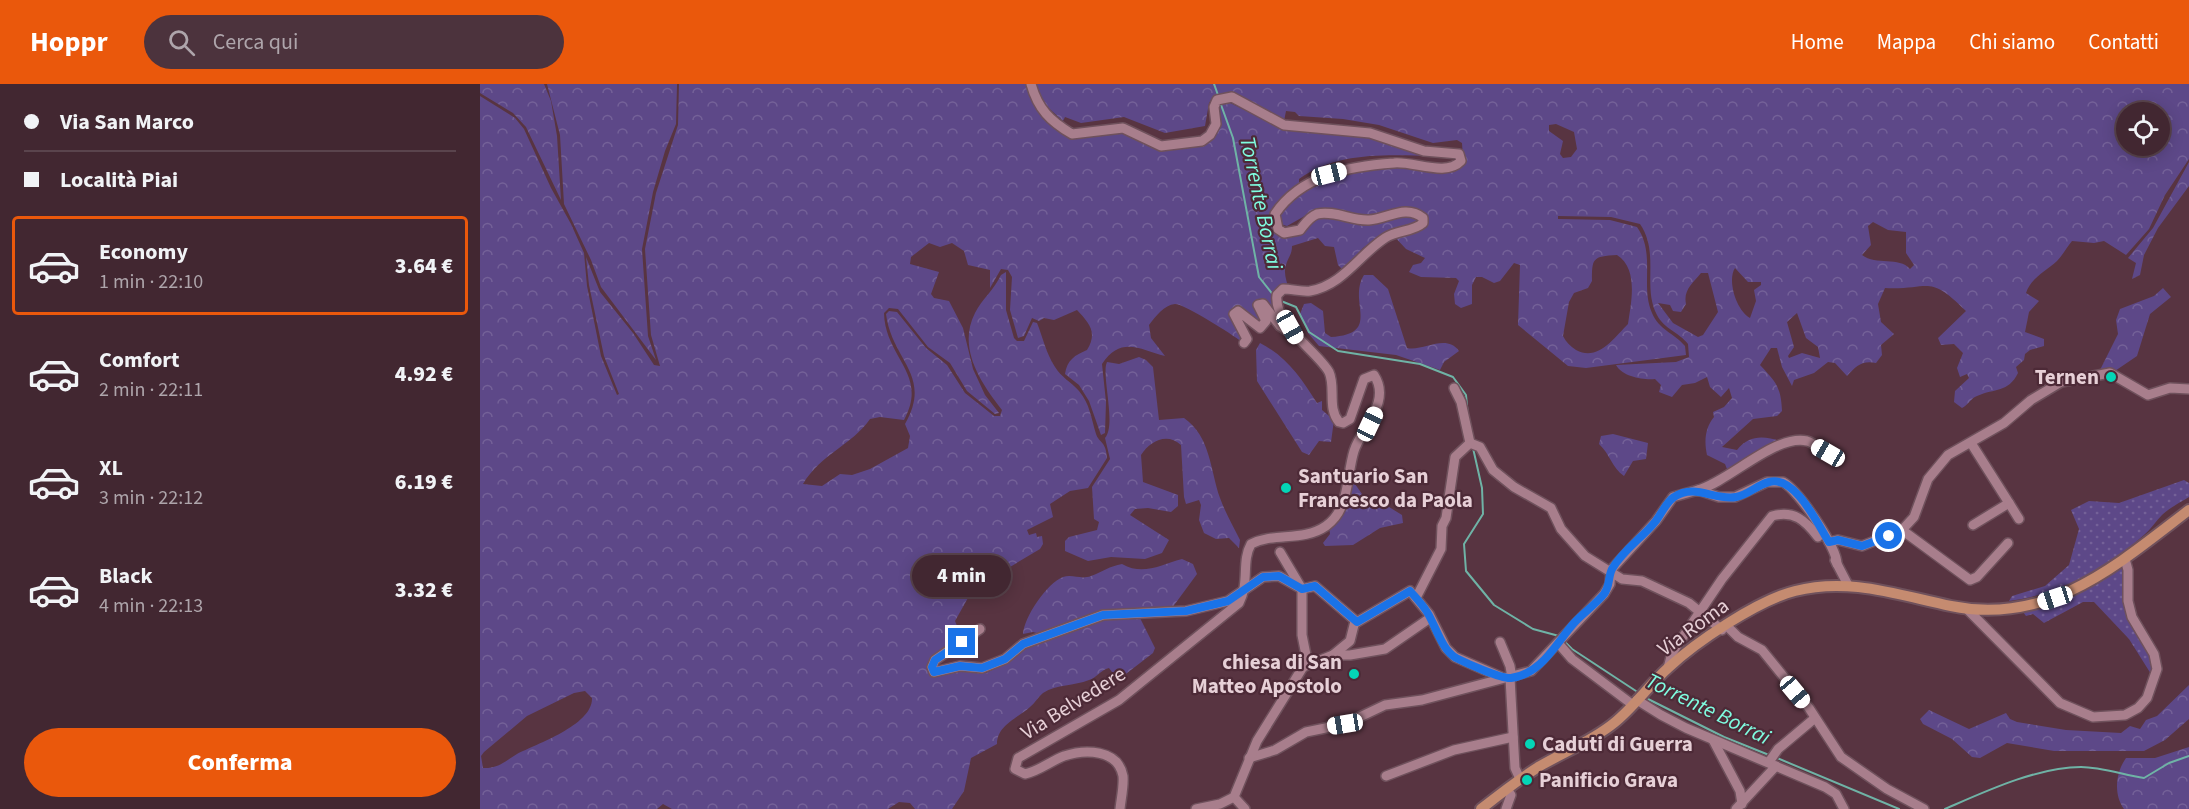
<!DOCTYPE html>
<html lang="it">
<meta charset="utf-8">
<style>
:root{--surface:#422731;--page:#4c333d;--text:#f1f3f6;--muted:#aea5ab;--line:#5a444d;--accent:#ea580c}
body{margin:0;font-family:"Source Sans 3",sans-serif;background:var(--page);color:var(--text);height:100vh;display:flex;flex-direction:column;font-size:22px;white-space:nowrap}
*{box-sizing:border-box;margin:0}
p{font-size:20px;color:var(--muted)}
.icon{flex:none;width:33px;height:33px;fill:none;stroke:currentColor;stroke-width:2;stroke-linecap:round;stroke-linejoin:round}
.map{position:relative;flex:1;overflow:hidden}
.side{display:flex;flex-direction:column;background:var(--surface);width:480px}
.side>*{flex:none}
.hud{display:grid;align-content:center;height:132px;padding:0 24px;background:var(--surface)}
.buttons{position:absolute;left:1636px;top:18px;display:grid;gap:12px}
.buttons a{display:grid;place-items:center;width:54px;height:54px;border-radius:50%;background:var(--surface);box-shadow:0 3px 15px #0003,0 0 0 2px var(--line);font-size:30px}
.end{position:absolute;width:27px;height:27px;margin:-14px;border:8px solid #1a73e8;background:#fff;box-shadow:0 0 0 3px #fff}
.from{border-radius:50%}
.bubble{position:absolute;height:42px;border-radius:21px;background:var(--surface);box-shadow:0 3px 15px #0003,0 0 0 2px var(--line);font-size:20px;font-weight:800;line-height:42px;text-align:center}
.car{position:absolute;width:18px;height:36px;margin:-18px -9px;border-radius:8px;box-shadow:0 0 4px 2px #0007;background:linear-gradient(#fff 24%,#345 0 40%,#fff 0 76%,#345 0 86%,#fff 0)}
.hud b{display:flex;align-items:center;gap:21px;height:57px;font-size:22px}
.hud b+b{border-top:2px solid var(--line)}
.hud i{width:15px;height:15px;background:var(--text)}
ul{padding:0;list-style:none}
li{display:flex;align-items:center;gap:18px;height:99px;margin:0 12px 9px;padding:0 12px;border:3px solid transparent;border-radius:6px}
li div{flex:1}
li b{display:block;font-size:22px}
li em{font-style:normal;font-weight:800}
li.selected{border-color:var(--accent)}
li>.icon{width:54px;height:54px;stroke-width:1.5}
.cta{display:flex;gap:12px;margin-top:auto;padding:12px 24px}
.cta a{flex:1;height:69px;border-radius:36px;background:var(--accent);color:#fff;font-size:24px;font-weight:800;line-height:69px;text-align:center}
header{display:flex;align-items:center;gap:36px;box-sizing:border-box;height:84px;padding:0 30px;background:var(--accent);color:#fff}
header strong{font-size:28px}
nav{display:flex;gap:33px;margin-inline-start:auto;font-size:21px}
.search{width:420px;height:54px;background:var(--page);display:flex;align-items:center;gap:15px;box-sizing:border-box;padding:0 21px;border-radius:33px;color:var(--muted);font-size:22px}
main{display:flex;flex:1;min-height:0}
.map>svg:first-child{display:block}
</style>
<header>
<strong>Hoppr</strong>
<div class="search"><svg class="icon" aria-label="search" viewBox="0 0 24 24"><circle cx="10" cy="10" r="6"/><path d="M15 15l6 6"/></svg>Cerca qui</div>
<nav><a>Home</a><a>Mappa</a><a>Chi siamo</a><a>Contatti</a></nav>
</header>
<main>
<section class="side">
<div class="hud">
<b><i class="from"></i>Via San Marco</b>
<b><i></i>Località Piai</b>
</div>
<ul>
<li class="selected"><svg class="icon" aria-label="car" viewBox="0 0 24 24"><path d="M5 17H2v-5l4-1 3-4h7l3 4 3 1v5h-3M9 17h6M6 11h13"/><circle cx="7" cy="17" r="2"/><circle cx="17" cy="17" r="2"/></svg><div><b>Economy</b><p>1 min · 22:10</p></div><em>3.64 €</em></li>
<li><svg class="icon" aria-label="car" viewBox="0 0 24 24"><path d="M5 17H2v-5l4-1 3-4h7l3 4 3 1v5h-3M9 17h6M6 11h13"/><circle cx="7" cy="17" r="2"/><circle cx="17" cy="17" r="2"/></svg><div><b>Comfort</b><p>2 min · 22:11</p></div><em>4.92 €</em></li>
<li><svg class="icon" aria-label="car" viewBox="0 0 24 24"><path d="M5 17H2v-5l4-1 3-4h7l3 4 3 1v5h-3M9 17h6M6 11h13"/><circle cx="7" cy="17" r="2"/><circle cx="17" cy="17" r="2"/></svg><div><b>XL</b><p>3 min · 22:12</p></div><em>6.19 €</em></li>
<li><svg class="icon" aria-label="car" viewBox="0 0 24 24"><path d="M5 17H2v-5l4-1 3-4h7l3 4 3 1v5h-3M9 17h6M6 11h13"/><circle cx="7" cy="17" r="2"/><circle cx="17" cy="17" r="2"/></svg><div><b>Black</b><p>4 min · 22:13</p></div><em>3.32 €</em></li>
</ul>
<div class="cta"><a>Conferma</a></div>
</section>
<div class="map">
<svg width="1709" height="725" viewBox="0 0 1709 725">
<defs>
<pattern id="grass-dots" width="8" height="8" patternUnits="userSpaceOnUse" patternTransform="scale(1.5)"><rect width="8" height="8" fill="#5d4888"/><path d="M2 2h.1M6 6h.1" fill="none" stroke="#746198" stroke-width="1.8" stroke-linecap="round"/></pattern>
<pattern id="forest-crowns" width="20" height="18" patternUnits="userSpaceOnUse" patternTransform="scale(1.5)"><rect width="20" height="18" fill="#5d4888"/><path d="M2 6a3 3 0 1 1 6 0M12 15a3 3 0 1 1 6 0" fill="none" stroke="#746198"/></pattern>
</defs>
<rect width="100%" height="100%" fill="#583441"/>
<!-- grass -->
<g fill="url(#grass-dots)">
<path d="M1704 396 1709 399V413C1701 418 1689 424 1682 431 1676 437 1671 445 1664 451 1626 485 1579 511 1529 517L1532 512 1565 502 1589 481 1599 445 1591 426 1609 417 1639 419Z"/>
<path d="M1641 484 1644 486C1645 500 1644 517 1647 530 1653 552 1676 566 1671 590L1649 555 1614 518H1603L1564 539 1553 530 1546 532 1543 528 1588 515Z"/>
</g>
<!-- forest -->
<g fill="url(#forest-crowns)" fill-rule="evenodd">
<polygon points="0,0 64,0 71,17 77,52 81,116 46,43 33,29 0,9"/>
<polygon points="67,0 197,0 196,40 185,67 173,108 162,165 168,252 176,276 121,203 111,176 84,120 80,51"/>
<path d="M199 0H548L559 22 592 47 628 43 681 58 726 52 740 20 748 18 792 39 862 44 953 72C909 71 857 67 819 95V100L791 132 798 144 813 146 839 131 898 138 930 131 938 137 903 149 883 164 863 186 858 181 854 163 845 162 838 154 812 162C812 171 808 173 806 181 803 189 807 198 809 206L799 208 803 237 782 234 781 241 761 225 762 258C753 251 705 220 695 220 684 221 676 232 669 241L671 254 685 272C661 266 641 251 622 280L626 318 625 349 621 351 609 317 599 301 585 290C587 276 595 271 607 266 618 248 609 239 597 226L574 236 564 234 559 237 552 234 544 252 538 254 530 226 532 193 528 186 521 185 510 204V186L488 181 484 167 472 159 460 163 449 159 431 173 430 180 459 188 451 210 454 214 469 217 483 244 493 285 505 311 519 329 515 330 487 307 470 279 448 263 418 225 409 224 404 229C405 274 449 290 424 336L400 333 390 335C372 361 341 370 323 400L342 402 360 390 372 391 390 385 428 364 430 352 425 340C453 291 412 277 406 230L409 227 417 228 446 264 467 281 485 309 514 332H520L522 326C501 299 477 264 495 229 502 215 514 206 521 191L526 188V226L534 254 537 257H544L553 238 557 239C563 254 566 269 575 283 581 293 591 298 599 307 610 320 611 334 616 350 619 359 626 357 627 374L608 404 590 407 570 420 573 433 547 446 549 451 556 449 557 453 562 452 563 460 560 465 493 505 475 537 482 554 450 583V590L454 593 474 586 506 589 530 577 550 561 621 533 659 532 675 564 673 569 638 596 629 584C620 586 617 594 609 596 594 602 577 600 563 609 558 613 555 619 550 623 538 634 517 641 517 660L491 674 484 707 472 725H435L430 719 419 718 408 725H192L183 720 177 725H0V12L35 34 44 45 71 104 91 140 104 169 107 202 121 272 137 311 139 310 124 272 109 201 106 173 120 208 153 249 174 281 180 282 171 251 165 165 176 109 198 41ZM105 607 112 614C113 641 56 660 37 670 25 677 18 685 3 684L1 672 4 668 47 632 94 609Z"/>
<path d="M553 0H1709V75L1685 111 1669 145 1646 171 1624 157 1614 159 1592 157C1587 163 1582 172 1577 177 1566 187 1551 194 1546 209L1559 217 1549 228 1545 248 1564 255V262L1550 266 1545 270 1544 276 1536 283 1538 289C1528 309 1515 304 1497 312 1491 314 1488 321 1482 324L1474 318 1475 307 1489 294 1487 290 1480 293 1477 284 1483 269 1474 260 1461 261 1458 254 1486 227C1448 189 1451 206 1405 204L1398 220 1401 238 1414 250 1401 261 1402 271 1396 279C1382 276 1376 282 1367 292L1355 279 1348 278 1334 289 1314 296 1312 302 1302 283 1297 264H1291L1280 281C1296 298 1301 303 1302 327L1297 332 1273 335 1242 363 1257 366C1270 350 1285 352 1303 358L1249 390 1245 380 1227 371C1224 357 1225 344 1234 333L1233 328 1244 323 1252 314 1249 304 1241 313 1230 303 1227 293 1215 299 1202 301 1192 313 1179 308 1181 301 1175 295C1163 296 1143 293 1136 281L1196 278 1209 273 1208 260C1199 248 1184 245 1177 231 1162 203 1180 169 1160 140L1131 133 1078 132V135L1130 136 1157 143C1176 170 1160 202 1172 229 1179 246 1194 249 1205 262L1206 271 1106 284 1088 282 1038 241 1040 181 1034 179 1020 197 1014 199 1002 193H996L992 201V220L981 224 975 220 974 210 979 197 976 194 941 193 929 188 933 181 941 179 945 174 926 165 912 150 936 144 943 132 897 133 830 129 807 142 800 140 796 134 822 104 867 85 964 81 983 74 982 59 977 56 953 59 899 41 863 35 819 32 815 28 806 27 804 37 749 13 748 9 733 13 729 19 725 42 685 49 644 33 601 39 585 33 583 37 563 19ZM1647 28H1680V62H1647ZM1076 40 1094 48 1097 65 1091 73 1083 74 1080 70 1083 57 1069 47V41ZM1393 138 1408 146 1426 148V169L1434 181 1430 185C1419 172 1396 182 1382 171L1391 161 1388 142ZM1137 171C1159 185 1151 219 1148 240 1134 254 1118 278 1096 266 1090 262 1086 258 1083 252L1089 218 1094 209 1108 204 1112 197C1112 175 1112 172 1137 171ZM1255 184 1268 198H1281V201L1274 206 1276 217 1270 234C1256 226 1247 196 1255 184ZM1221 189H1228L1238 228 1223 251 1218 253 1193 239 1178 219 1190 221 1193 227 1201 228 1206 220C1203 206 1213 199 1221 189ZM1317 229 1326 254 1338 263 1340 274 1322 269 1309 274 1308 272 1314 263 1307 238Z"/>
<polygon points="1709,78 1709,102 1678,144 1664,171 1660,191 1652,195 1656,179 1648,174 1673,144"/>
<path d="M884 191H893L908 205 927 264C943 268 966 249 979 267L964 278 960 286 916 271 839 262 828 249 820 230 824 220 831 219 843 227 845 249 851 253C903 250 867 218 884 191Z"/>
<polygon points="1683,204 1691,213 1670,230 1657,272 1632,289 1619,288 1638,250 1636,236 1640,225 1674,212"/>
<path d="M780 259C807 273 821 294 837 319L842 317V326L854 336 851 358 839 357 829 371 822 368 777 297 776 266Z"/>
<path d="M659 273 666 276 673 283 679 336 704 334C731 353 730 386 740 414 745 428 753 442 760 456L759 464 749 454 736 455 724 449 719 436 721 421 719 416 706 420 704 413 701 361C687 348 670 357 661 371L663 398 698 411V422L691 428 668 424 655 425 650 431 689 456 682 469 665 475 631 473 608 477 585 467V457L589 453 617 446 619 438 614 435 612 403 630 375 625 354C636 342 623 297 626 281L627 278 639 280Z"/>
<path d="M1133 350 1168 359 1166 375 1153 377 1144 392C1132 384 1130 370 1119 360L1121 352Z"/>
<polygon points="870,400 875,400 889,420 909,423 922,431 923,439 900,444 873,461 845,462 843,459 850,450 849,443 866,423"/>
<path d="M702 475 713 480 717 490 692 524 643 530 564 551 553 548 543 550C544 533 567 499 583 493 593 490 601 496 611 492 622 488 630 482 642 480 663 492 680 481 702 475Z"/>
<polygon points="1709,601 1709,635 1685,656 1664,667 1574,667 1527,659 1500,674 1492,673 1472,655 1443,640 1440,635 1449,626 1489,645 1526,629 1530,635 1537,638 1586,646 1641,649 1650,642 1660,645 1666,636 1677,632"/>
<path d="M1709 663V725H1644C1633 710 1636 688 1646 674H1675Z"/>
</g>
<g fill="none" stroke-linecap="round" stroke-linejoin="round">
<!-- stream -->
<g stroke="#6fb3a6" stroke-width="2">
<polyline points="734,0 738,11"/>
<polyline points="740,18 753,54 779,193 794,212"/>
<polyline points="801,217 816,223 829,248 858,267 940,280 973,293 986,311 988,332"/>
<polyline points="993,364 1002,404 1003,430 984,460 986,487 1014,521 1053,545 1079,552"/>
<polyline points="1083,556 1092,565 1159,609"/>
<polyline points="1166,614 1244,653 1289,671"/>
<polyline points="1297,674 1419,725"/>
<path d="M1465 725C1504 708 1557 683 1601 683 1621 683 1644 691 1664 694L1689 679 1709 672"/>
</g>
<defs>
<g id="minor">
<path d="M551 0C558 25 570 37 592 50L643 44 681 62 722 57 730 51 736 40 734 23 737 16 752 13 804 41 890 49 944 67 979 70 981 77C966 93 934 77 914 79 870 82 821 91 795 130L798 145 804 149 820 146C825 140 829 133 837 130 854 126 872 137 889 136 907 135 926 120 943 134V139C933 148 917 146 905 154 879 171 863 201 830 207 822 208 812 205 803 205L797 211C793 240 838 268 849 288 856 303 847 324 859 338L863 339 870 335 884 295 894 291C912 318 881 344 874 367 866 393 870 425 846 442 823 458 794 448 771 460 761 478 770 497 759 519L639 616 538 674 535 685 545 690C559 687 571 677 584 672 605 665 638 665 643 692 644 702 641 715 640 725"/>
<polyline points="764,259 767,255 754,230 758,227 780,244 786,237 778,221 783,220 800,242 812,250"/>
<polyline points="974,304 981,318 990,359"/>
<polyline points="1491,359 1529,419 1493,441"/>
<path d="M1218 406C1250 397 1295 350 1327 357 1334 359 1342 366 1348 369"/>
<polyline points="1529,419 1539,435"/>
<polyline points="1422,446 1490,496 1497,493 1528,459"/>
<polyline points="1349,458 1358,456 1382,462 1422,446 1434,433 1448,395 1468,371 1524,339 1551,316 1581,298 1630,289 1668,311 1690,304 1709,305"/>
<polyline points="800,468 822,505 822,551 828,581"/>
<polyline points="1355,476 1368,501"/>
<polyline points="822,505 835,502 877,538 930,507 949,530 966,564 975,573 1021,593"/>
<polyline points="936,514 961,465 962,442 966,434 975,373 990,359 1000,363 1013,386 1034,403 1071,424 1081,445 1105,472 1142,495 1162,497 1209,519 1242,546"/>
<polyline points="1487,525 1580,619 1613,633 1645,631 1658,624 1667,614 1677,585 1674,570 1652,533 1648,517 1648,486 1645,475"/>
<polyline points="1247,542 1258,553 1282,566 1329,624 1361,673 1407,705 1444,725"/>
<polyline points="500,545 455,576 452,583 454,588 480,582 502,584 525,575 543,560 623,531 706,527 748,517 783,493 799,492 822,505"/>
<polyline points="1020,558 1030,582 1032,594"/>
<polyline points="1078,559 1092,575 1153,621"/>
<polyline points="853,571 870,557 875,537"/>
<path d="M1188 584 1192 569 1242 495 1292 432C1314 426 1325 436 1338 453"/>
<polyline points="1030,594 1035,684 1040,695"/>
<polyline points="1157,616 1181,631 1206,644 1345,703 1356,710 1364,725"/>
<polyline points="1233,656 1260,707 1262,720"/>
<path d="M769 674 795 666 826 648 865 640 905 621 942 616 1051 587 1124 510 1130 500 1131 486 1176 437 1193 413 1218 406 1239 413H1255L1287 398H1303C1318 406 1357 463 1357 480"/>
<polyline points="1289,678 1298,665 1335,634"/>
<polyline points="906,692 974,666 1033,653"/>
<polyline points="754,713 765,725"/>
<polyline points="716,725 740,720 754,713 777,657 823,583 853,571 870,571 905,565 950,534"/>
<polyline points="1026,725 1031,711 1027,705"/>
<polyline points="1256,725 1296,682"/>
</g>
<path id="major" d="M1001 725C1020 710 1039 695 1060 682 1084 668 1112 657 1134 639 1154 623 1169 601 1188 584 1216 558 1278 516 1315 507 1369 493 1418 511 1471 522 1569 542 1637 481 1709 426"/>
</defs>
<!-- minor casing -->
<use href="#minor" stroke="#6f515c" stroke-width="12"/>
<!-- major casing -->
<use href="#major" stroke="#6f515c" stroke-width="14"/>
<!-- minor -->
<use href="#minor" stroke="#a87e8c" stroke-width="9"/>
<!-- major -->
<use href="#major" stroke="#c58b70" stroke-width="10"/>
</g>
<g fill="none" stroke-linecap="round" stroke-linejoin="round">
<!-- route -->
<path stroke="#1a73e8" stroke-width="8" d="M482 558 455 576 452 583 454 588 480 582 502 584 525 575 543 560 623 531 706 527 748 517 783 493 799 492 822 505 835 502 877 538 930 507C936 514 942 520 947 528 956 542 961 565 976 574 986 579 1021 595 1031 594 1062 590 1076 559 1094 539 1103 529 1115 521 1124 510 1130 502 1128 493 1132 485 1143 466 1162 454 1175 438 1181 431 1186 418 1194 413 1215 399 1235 417 1256 413 1268 411 1277 401 1289 398 1315 391 1337 439 1349 458L1358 456 1382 462 1409 452"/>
</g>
<!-- markers -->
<g fill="#04d5b6" stroke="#4d2a37" stroke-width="2">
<circle cx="1631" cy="293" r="6"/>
<circle cx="806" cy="404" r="6"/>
<circle cx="874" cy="590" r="6"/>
<circle cx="1050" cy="660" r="6"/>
<circle cx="1047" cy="696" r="6"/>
</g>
<g text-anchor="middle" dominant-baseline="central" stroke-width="4.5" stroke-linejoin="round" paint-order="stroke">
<!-- poi labels -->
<g font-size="21" font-weight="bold" fill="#e7d0d7" stroke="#4d2a37" text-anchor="start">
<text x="1619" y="293" text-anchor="end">Ternen</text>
<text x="818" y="392">Santuario San<tspan x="818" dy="24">Francesco da Paola</tspan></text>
<text x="862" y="578" text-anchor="end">chiesa di San<tspan x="862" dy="24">Matteo Apostolo</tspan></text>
<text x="1062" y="660">Caduti di Guerra</text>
<text x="1059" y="696">Panificio Grava</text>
</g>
<!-- street labels -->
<g font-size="21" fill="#e7d0d7" stroke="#4d2a37">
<text transform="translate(1213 543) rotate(-36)">Via Roma</text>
<text transform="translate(593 619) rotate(-32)">Via Belvedere</text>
</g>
<!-- water labels -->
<g font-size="22" font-style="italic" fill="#7ffce0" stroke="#4d2a37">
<text transform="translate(781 119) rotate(78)">Torrente Borrai</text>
<text transform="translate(1228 625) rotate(26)">Torrente Borrai</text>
</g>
</g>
</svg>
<div class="buttons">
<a><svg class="icon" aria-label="locate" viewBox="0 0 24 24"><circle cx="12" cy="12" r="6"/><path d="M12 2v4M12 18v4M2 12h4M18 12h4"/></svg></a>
</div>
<i class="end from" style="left:1409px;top:452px"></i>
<i class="end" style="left:482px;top:558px"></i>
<div class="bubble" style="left:432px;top:471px;width:99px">4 min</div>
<i class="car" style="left:849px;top:90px;rotate:76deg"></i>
<i class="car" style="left:810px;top:243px;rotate:151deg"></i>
<i class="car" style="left:890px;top:340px;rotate:25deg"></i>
<i class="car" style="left:1348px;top:369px;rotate:300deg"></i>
<i class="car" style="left:1575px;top:514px;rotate:252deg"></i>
<i class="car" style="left:1315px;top:608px;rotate:140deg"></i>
<i class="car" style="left:865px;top:640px;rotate:261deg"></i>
</div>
</main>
